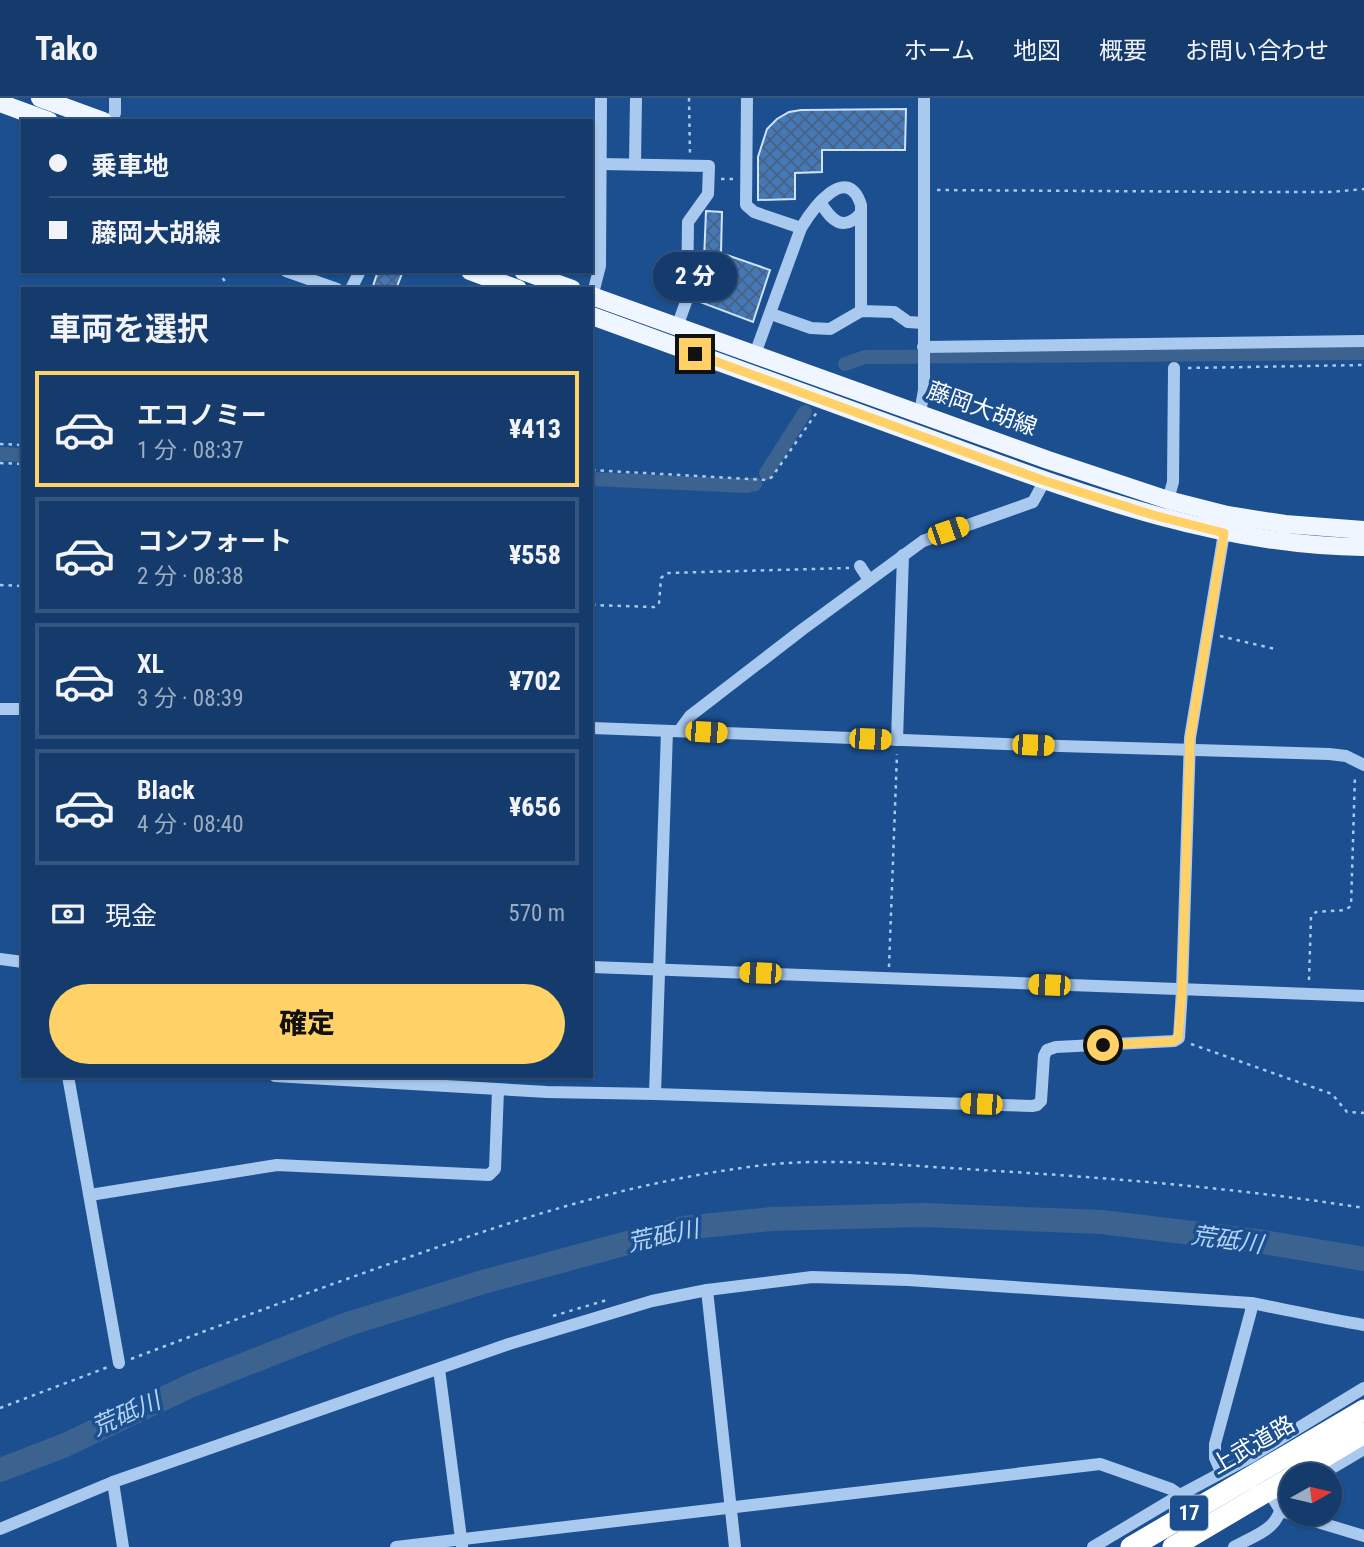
<!DOCTYPE html>
<html lang="ja">
<meta charset="utf-8">
<style>
:root{--surface:#143b6b;--page:#214673;--text:#f1f3f6;--muted:#9dadc1;--line:#33557e;--accent:#ffd166}
body{margin:0;font-family:"Roboto Condensed","Noto Sans JP",sans-serif;background:var(--page);color:var(--text);height:100vh;display:flex;flex-direction:column;font-size:26px;white-space:nowrap}
*{box-sizing:border-box;margin:0}
p{font-size:23px;color:var(--muted)}
.icon{flex:none;width:38px;height:38px;fill:none;stroke:currentColor;stroke-width:2;stroke-linecap:round;stroke-linejoin:round}
.map{position:relative;flex:1;overflow:hidden}
.side{position:absolute;left:21px;top:189px;width:572px;height:791px;display:flex;flex-direction:column;background:var(--surface);border-radius:0px;box-shadow:0 2px 5px #0004,0 0 0 2px var(--line)}
.side>*{flex:none}
.top-card{position:absolute;left:21px;top:21px;width:572px;height:154px;border-radius:0px;box-shadow:0 2px 5px #0004,0 0 0 2px var(--line);display:grid;align-content:center;height:154px;padding:0 28px;background:var(--surface)}
.needle{width:46px;rotate:82deg}
.controls{position:absolute;left:1279px;top:1365px;display:grid;gap:14px}
.controls a{display:grid;place-items:center;width:63px;height:63px;border-radius:50%;background:var(--surface);box-shadow:0 2px 5px #0004,0 0 0 2px var(--line);font-size:35px}
.end{position:absolute;width:32px;height:32px;margin:-16px;border:9px solid #ffd166;background:#111;box-shadow:0 0 0 4px #111}
.from{border-radius:50%}
.bubble{position:absolute;height:49px;border-radius:24px;background:var(--surface);box-shadow:0 2px 5px #0004,0 0 0 2px var(--line);font-size:23px;font-weight:800;line-height:49px;text-align:center}
.car{position:absolute;width:21px;height:42px;margin:-21px -10px;border-radius:9px;box-shadow:0 0 5px 2px #0007;background:linear-gradient(#f5c518 24%,#345 0 40%,#f5c518 0 76%,#345 0 86%,#f5c518 0)}
.top-card b{display:flex;align-items:center;gap:24px;height:66px;font-size:26px}
.top-card b+b{border-top:2px solid var(--line)}
.top-card i{width:18px;height:18px;background:var(--text)}
ul{padding:0;list-style:none}
li{display:flex;align-items:center;gap:21px;height:116px;margin:0 14px 10px;padding:0 14px;border:4px solid var(--line);border-radius:0px}
li div{flex:1}
li b{display:block;font-size:26px}
li em{font-style:normal;font-weight:800}
li.selected{border-color:var(--accent)}
li>.icon{width:63px;height:63px;stroke-width:1.5}
h2{padding:0 28px;font-size:32px;line-height:84px}
.pay{display:flex;align-items:center;gap:18px;height:77px;padding:0 28px;font-size:26px}
.pay p{margin-inline-start:auto}
.primary-button{display:flex;gap:14px;margin-top:auto;padding:14px 28px}
.primary-button a{flex:1;height:80px;border-radius:42px;background:var(--accent);color:#111;font-size:28px;font-weight:800;line-height:80px;text-align:center}
header{display:flex;align-items:center;gap:42px;box-sizing:border-box;height:98px;padding:0 35px;background:var(--surface);border-bottom:2px solid var(--line)}
header strong{font-size:33px}
nav{display:flex;gap:38px;margin-inline-start:auto;font-size:24px}
.map>svg:first-child{display:block}
</style>
<header>
<strong>Tako</strong>
<nav><a>ホーム</a><a>地図</a><a>概要</a><a>お問い合わせ</a></nav>
</header>
<div class="map">
<svg width="1364" height="1449" viewBox="0 0 1364 1449">
<defs>
<pattern id="building-cross-hatch" width="8" height="8" patternUnits="userSpaceOnUse" patternTransform="scale(1.75)"><rect width="8" height="8" fill="#4478b7"/><path d="M0 0l8 8M0 8l8-8" fill="none" stroke="#486282"/></pattern>
</defs>
<rect width="100%" height="100%" fill="#1b4f8f"/>
<g fill="none" stroke-linecap="round" stroke-linejoin="round">
<!-- canal -->
<g stroke="#3c6290" stroke-width="14">
<polyline points="845,266 865,259 881,259 1364,255"/>
<polyline points="0,356 23,357"/>
<polyline points="766,375 805,314"/>
<polyline points="592,381 747,388 755,386"/>
</g>
<!-- river -->
<polyline stroke="#3c6290" stroke-width="24" points="0,1372 63,1348 192,1287 348,1226 483,1184 683,1130 772,1121 923,1117 1102,1124 1257,1143 1364,1161"/>
</g>
<!-- building -->
<g fill="url(#building-cross-hatch)" stroke="#cfe3fa" stroke-width="2">
<polygon points="906,11 905,52 822,52 822,74 795,75 795,101 758,102 758,59 767,31 777,21 789,14 801,12"/>
<polygon points="706,113 722,114 721,155 770,172 753,224 700,204 709,179 696,178 696,162 704,162"/>
<polygon points="378,173 403,173 396,191 372,191"/>
</g>
<g fill="none" stroke-linecap="round" stroke-linejoin="round">
<!-- path -->
<g stroke="#a9c9ee" stroke-width="2.5" stroke-dasharray="3.5 5" stroke-linecap="butt">
<polyline points="689,0 690,57"/>
<polyline points="721,81 735,81"/>
<polyline points="937,92 1254,94 1330,94 1364,91"/>
<polyline points="218,173 230,191"/>
<polyline points="1188,270 1364,267"/>
<polyline points="0,346 23,347"/>
<polyline points="0,365 23,366"/>
<polyline points="592,372 767,382 772,379 817,314"/>
<polyline points="0,487 23,488"/>
<polyline points="592,507 654,509 659,506 661,480 667,475 849,470"/>
<polyline points="1220,538 1275,551"/>
<polyline points="889,869 897,656"/>
<polyline points="1309,882 1311,819 1316,814 1345,812 1351,808 1355,677"/>
<polyline points="1191,946 1332,996 1347,1014 1364,1015"/>
<polyline points="553,1218 607,1202"/>
<path d="M131 1261C226 1225 322 1189 418 1156 529 1117 638 1083 756 1068 825 1059 896 1067 965 1071 1099 1079 1232 1089 1364 1110"/>
<polyline points="0,1310 108,1269"/>
</g>
<!-- minor -->
<g stroke="#a9c9ee" stroke-width="12">
<polyline points="747,0 746,107 754,114 801,130"/>
<polyline points="112,23 115,15 115,0"/>
<polyline points="601,66 709,68 708,96 688,124 687,201 677,229"/>
<polyline points="635,66 636,0"/>
<path d="M820 104C831 122 843 135 861 115"/>
<polyline points="286,173 337,191"/>
<polyline points="351,191 360,173"/>
<polyline points="592,199 600,168 601,0"/>
<polyline points="771,216 811,230 830,231 861,213 894,214 908,224 923,225"/>
<polyline points="923,249 1364,243"/>
<path d="M755 256 801 130C813 110 847 64 861 107V213"/>
<polyline points="920,315 924,292 924,0"/>
<polyline points="1168,402 1173,384 1174,270"/>
<polyline points="860,468 869,482"/>
<polyline points="0,611 23,611"/>
<polyline points="592,630 1060,648 1329,656 1346,658 1364,667"/>
<polyline points="679,633 690,618 803,531 923,443 1033,404 1045,382"/>
<polyline points="897,642 903,457"/>
<polyline points="0,861 23,864"/>
<polyline points="592,869 1364,898"/>
<polyline points="68,978 119,1265"/>
<polyline points="275,978 547,994 655,996 1032,1008 1037,1007 1041,1003 1044,958 1047,952 1056,949 1174,943 1179,940 1182,892 1190,640 1224,435"/>
<polyline points="655,996 667,633"/>
<polyline points="90,1097 277,1067 489,1077 495,1071 498,992"/>
<polyline points="707,1192 735,1449"/>
<polyline points="439,1271 462,1448"/>
<polyline points="1221,1374 1215,1360 1215,1346 1251,1213 1251,1205"/>
<polyline points="1320,1377 1364,1351"/>
<polyline points="113,1384 123,1449"/>
<polyline points="1266,1389 1281,1413 1364,1438"/>
<path d="M0 1431 113 1384 509 1246 652 1203 707 1192 812 1179 908 1182 1251 1205C1289 1212 1326 1221 1364 1227"/>
<polyline points="396,1449 1100,1366 1171,1391 1180,1397"/>
<polyline points="1093,1449 1180,1397 1249,1360 1364,1290"/>
<path d="M1234 1449C1246 1442 1266 1435 1274 1424 1282 1414 1282 1402 1292 1395"/>
</g>
<!-- major -->
<g stroke="#f0f6ff" stroke-width="18">
<polyline points="40,0 103,23"/>
<polyline points="0,5 49,23"/>
<polyline points="470,173 518,191"/>
<polyline points="523,173 572,191"/>
<polyline points="592,198 1048,362 1168,402 1227,417 1285,426 1364,432"/>
<path d="M592 218C711 261 830 305 950 348 1084 397 1220 448 1364 449"/>
</g>
<!-- highway -->
<g stroke="#fff" stroke-width="21">
<polyline points="1294,1377 1364,1335"/>
<polyline points="1131,1449 1247,1381"/>
<polyline points="1173,1449 1259,1398"/>
</g>
<!-- highway-bridge -->
<g stroke="#fff" stroke-width="21">
<polyline points="1247,1381 1364,1312"/>
<polyline points="1259,1398 1292,1379"/>
</g>
</g>
<g fill="none" stroke-linecap="round" stroke-linejoin="round">
<!-- route -->
<polyline stroke="#ffd166" stroke-width="9" points="695,256 1045,383 1153,417 1224,435 1190,640 1182,892 1178,940 1174,943 1103,947"/>
</g>
<g text-anchor="middle" dominant-baseline="central" stroke-width="7" stroke-linejoin="round" paint-order="stroke">
<!-- shield labels -->
<rect fill="#1b4f8f" stroke="#bbcadd" stroke-width="2" x="1170" y="1397.5" width="38" height="35" rx="5"/>
<g font-size="21" font-weight="bold" fill="#fff">
<text x="1189" y="1415">17</text>
</g>
<!-- street labels -->
<g font-size="23" fill="#fff" stroke="#1b4f8f">
<text transform="translate(982 311) rotate(20)">藤岡大胡線</text>
<text transform="translate(1253 1347) rotate(-30)">上武道路</text>
</g>
<!-- water labels -->
<g font-size="24" font-style="italic" fill="#b5d3f5" stroke="#1b4f8f">
<text transform="translate(663 1138) rotate(-12)">荒砥川</text>
<text transform="translate(1227 1142) rotate(8)">荒砥川</text>
<text transform="translate(126 1316) rotate(-24)">荒砥川</text>
</g>
</g>
</svg>
<div class="controls">
<a><svg class="needle" viewBox="-14 -14 28 28"><path d="M0-13l5 13h-10z" fill="#e53935"/><path d="M0 13l5-13h-10z" fill="#9dadc1"/></svg></a>
</div>
<i class="end from" style="left:1103px;top:947px"></i>
<i class="end" style="left:695px;top:256px"></i>
<div class="bubble" style="left:653px;top:154px;width:84px">2 分</div>
<i class="car" style="left:948px;top:433px;rotate:71deg"></i>
<i class="car" style="left:706px;top:634px;rotate:93deg"></i>
<i class="car" style="left:870px;top:641px;rotate:92deg"></i>
<i class="car" style="left:1033px;top:647px;rotate:92deg"></i>
<i class="car" style="left:760px;top:875px;rotate:272deg"></i>
<i class="car" style="left:1049px;top:887px;rotate:272deg"></i>
<i class="car" style="left:981px;top:1006px;rotate:272deg"></i>
<div class="top-card">
<b><i class="from"></i>乗車地</b>
<b><i></i>藤岡大胡線</b>
</div>
<section class="side">
<h2>車両を選択</h2>
<ul>
<li class="selected"><svg class="icon" aria-label="car" viewBox="0 0 24 24"><path d="M5 17H2v-5l4-1 3-4h7l3 4 3 1v5h-3M9 17h6M6 11h13"/><circle cx="7" cy="17" r="2"/><circle cx="17" cy="17" r="2"/></svg><div><b>エコノミー</b><p>1 分 · 08:37</p></div><em>¥413</em></li>
<li><svg class="icon" aria-label="car" viewBox="0 0 24 24"><path d="M5 17H2v-5l4-1 3-4h7l3 4 3 1v5h-3M9 17h6M6 11h13"/><circle cx="7" cy="17" r="2"/><circle cx="17" cy="17" r="2"/></svg><div><b>コンフォート</b><p>2 分 · 08:38</p></div><em>¥558</em></li>
<li><svg class="icon" aria-label="car" viewBox="0 0 24 24"><path d="M5 17H2v-5l4-1 3-4h7l3 4 3 1v5h-3M9 17h6M6 11h13"/><circle cx="7" cy="17" r="2"/><circle cx="17" cy="17" r="2"/></svg><div><b>XL</b><p>3 分 · 08:39</p></div><em>¥702</em></li>
<li><svg class="icon" aria-label="car" viewBox="0 0 24 24"><path d="M5 17H2v-5l4-1 3-4h7l3 4 3 1v5h-3M9 17h6M6 11h13"/><circle cx="7" cy="17" r="2"/><circle cx="17" cy="17" r="2"/></svg><div><b>Black</b><p>4 分 · 08:40</p></div><em>¥656</em></li>
</ul>
<div class="pay"><svg class="icon" aria-label="cash" viewBox="0 0 24 24"><path d="M3 7h18v10H3z"/><circle cx="12" cy="12" r="2"/></svg>現金<p>570 m</p></div>
<div class="primary-button"><a>確定</a></div>
</section>
</div>
